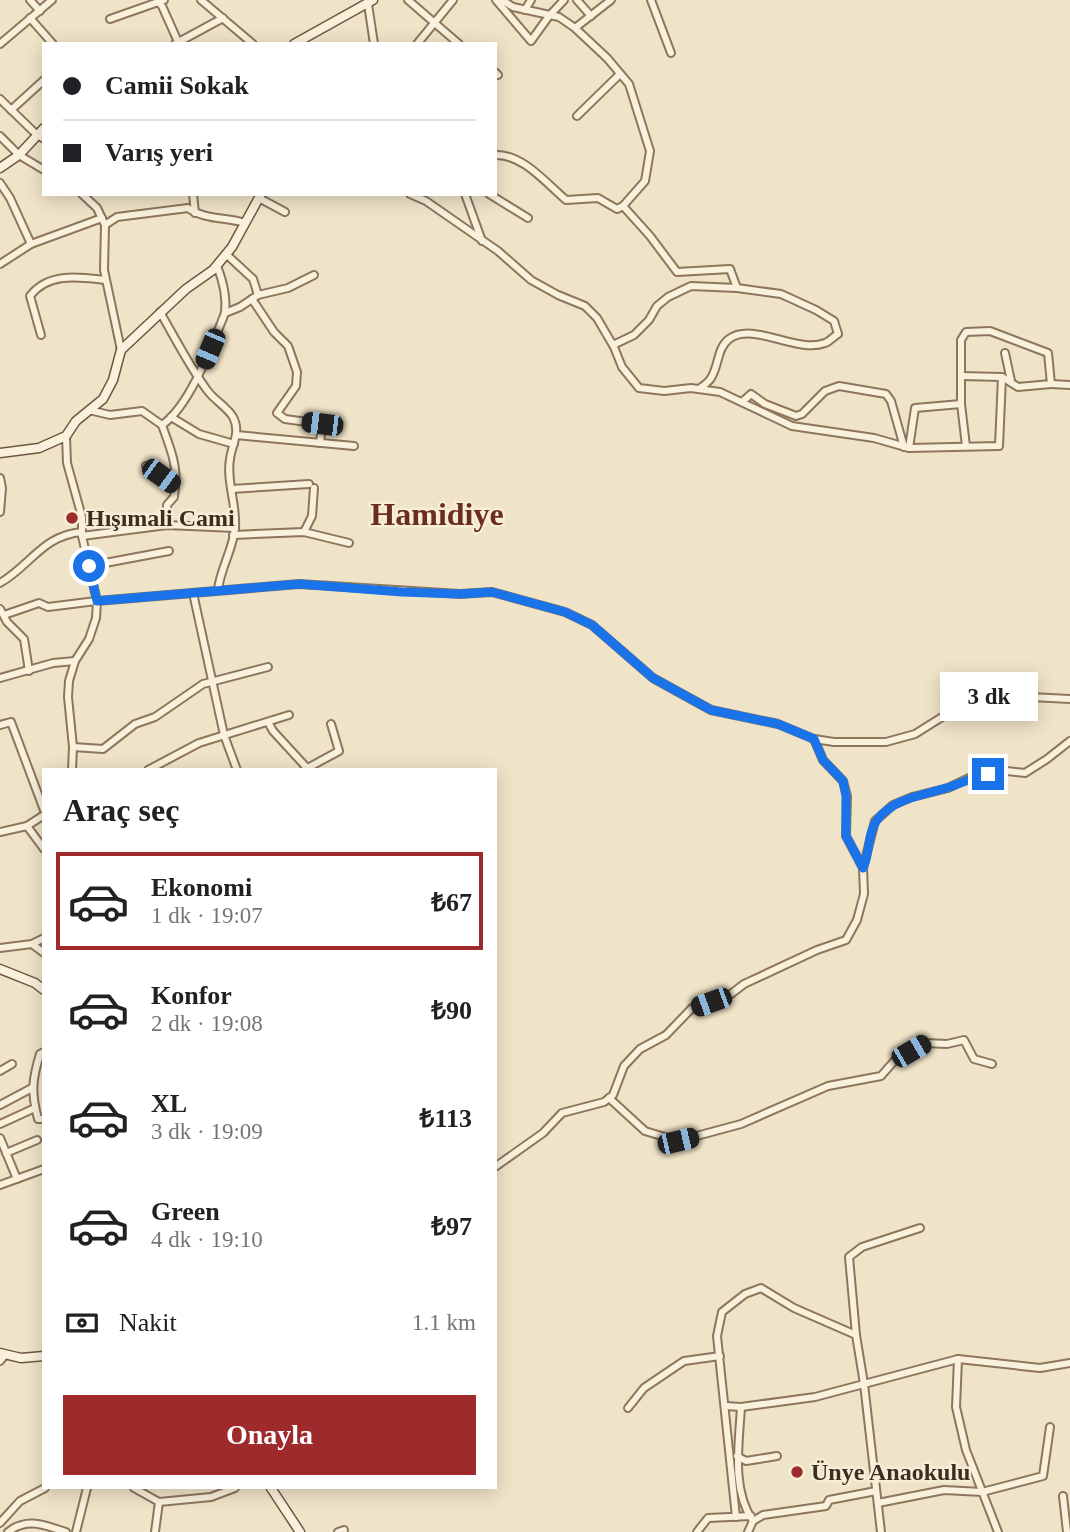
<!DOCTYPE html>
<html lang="tr">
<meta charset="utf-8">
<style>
:root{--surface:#fff;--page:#f6f6f6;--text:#202124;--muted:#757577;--line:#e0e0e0;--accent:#9e2a2b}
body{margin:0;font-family:Georgia,serif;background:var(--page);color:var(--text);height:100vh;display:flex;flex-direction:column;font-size:26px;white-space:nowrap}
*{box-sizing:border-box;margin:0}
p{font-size:23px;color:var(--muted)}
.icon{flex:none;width:38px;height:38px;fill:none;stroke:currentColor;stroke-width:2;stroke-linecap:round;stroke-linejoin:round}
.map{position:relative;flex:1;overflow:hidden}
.side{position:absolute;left:42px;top:768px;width:455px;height:721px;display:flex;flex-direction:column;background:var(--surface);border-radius:0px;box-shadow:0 4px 18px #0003}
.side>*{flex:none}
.hud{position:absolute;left:42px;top:42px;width:455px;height:154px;border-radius:0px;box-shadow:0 4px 18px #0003;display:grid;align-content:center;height:154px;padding:0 21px;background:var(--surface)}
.end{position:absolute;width:32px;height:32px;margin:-16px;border:9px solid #1a73e8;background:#fff;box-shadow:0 0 0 4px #fff}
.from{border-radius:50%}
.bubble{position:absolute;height:49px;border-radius:0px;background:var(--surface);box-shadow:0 4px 18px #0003;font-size:23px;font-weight:700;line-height:49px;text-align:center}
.car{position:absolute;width:21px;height:42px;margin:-21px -10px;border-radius:9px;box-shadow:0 0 5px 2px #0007;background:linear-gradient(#222 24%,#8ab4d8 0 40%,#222 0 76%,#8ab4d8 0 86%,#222 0)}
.hud b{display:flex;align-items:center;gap:24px;height:66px;font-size:26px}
.hud b+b{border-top:2px solid var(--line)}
.hud i{width:18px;height:18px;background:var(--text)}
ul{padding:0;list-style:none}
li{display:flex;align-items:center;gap:21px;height:98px;margin:0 14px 10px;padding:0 7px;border:4px solid transparent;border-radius:0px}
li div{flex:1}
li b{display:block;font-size:26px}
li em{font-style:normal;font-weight:700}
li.active{border-color:var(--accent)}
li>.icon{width:63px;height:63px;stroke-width:1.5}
h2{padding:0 21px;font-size:32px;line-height:84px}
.pay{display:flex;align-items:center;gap:18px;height:77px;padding:0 21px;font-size:26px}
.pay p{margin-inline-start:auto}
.button{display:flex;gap:14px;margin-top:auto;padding:14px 21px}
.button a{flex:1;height:80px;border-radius:0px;background:var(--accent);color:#fff;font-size:28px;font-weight:700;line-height:80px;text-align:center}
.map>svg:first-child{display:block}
</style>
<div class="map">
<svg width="1070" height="1532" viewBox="0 0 1070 1532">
<rect width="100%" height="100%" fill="#f0e4c8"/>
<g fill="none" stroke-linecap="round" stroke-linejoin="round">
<defs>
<g id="street">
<polyline points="30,0 40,11"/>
<polyline points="201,0 253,44"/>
<polyline points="408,0 459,44"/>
<polyline points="496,0 531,41 549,16 564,0"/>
<polyline points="577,0 591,16"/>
<polyline points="651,0 671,53"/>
<polyline points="158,2 162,6 179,44"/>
<polyline points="368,4 374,44"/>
<polyline points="525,10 531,0"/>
<polyline points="30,18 53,44"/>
<polyline points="110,19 164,0"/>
<polyline points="575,28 611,0"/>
<polyline points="0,44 52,0"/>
<polyline points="175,44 223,18"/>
<polyline points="417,44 453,0"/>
<polyline points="495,72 498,75"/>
<polyline points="0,99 36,134 44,139"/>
<polyline points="11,110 44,80"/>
<polyline points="577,116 620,74"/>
<polyline points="0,136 19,155 44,170"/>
<path d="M495 155C523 154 546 183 566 200L598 198 617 209 623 206 645 181 650 151 629 84 607 58 575 28 559 17 513 7 502 0"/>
<polyline points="0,183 10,198 31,244"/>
<polyline points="82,194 97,208 105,225 104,270 121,350"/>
<polyline points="193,194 195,213"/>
<polyline points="410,194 426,201 498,251 531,280 558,295 585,306 597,318 614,347 622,367 639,388 664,391 691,388 720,392 792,426 874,438 909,448 999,446 1002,377 961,376"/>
<polyline points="465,194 482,241"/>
<polyline points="489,194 528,218"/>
<polyline points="259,198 285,212"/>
<polyline points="623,206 650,236 677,272 730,269 737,288"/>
<path d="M105 225 117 217 188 208C205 220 226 217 245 223"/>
<polyline points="226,254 253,279 258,295"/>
<polyline points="0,264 31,244 102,218"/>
<polyline points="252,299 274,332 288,346 297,372 296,386 277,413 285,419 322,424 320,443"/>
<path d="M160 312C175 338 189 366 207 390 214 400 227 407 233 417 241 432 232 444 230 459 226 481 237 505 235 528 233 550 220 569 218 590"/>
<polyline points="225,313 240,307 258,295 288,288 314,275"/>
<path d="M41 335 30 296C48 272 79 277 105 280"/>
<path d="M613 345 634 335 649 320 657 306 668 297 691 286 737 288 781 294 816 310 834 321 838 334C834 336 829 342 825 343 797 354 753 321 729 339 717 348 719 366 711 378 709 382 703 386 699 389"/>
<polyline points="1005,353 1011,381"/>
<polyline points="1051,384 1070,385"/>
<polyline points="742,402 751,394 765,404 796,416 802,414 825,391 839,386 886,394 891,401 904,447"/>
<polyline points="961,404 966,446"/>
<path d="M89 410 110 415 142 411 162 425C190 406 212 345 225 313 227 296 223 281 217 266"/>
<polyline points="171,417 199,434 234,444"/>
<polyline points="236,435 354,446"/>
<polyline points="66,436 67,463 82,517 82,536 97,601 96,618 89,639 75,661 69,681 68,697 73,747 72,770"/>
<polyline points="909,448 915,408 961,404 961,340 966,332 990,331 1048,353 1051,384 1018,387 1002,377"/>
<path d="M146 466 175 487C178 465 169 445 162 425"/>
<polyline points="0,478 2,488 0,512"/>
<polyline points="231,489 309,484"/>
<polyline points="167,525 167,505 174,497 175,487"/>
<polyline points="304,532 312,516 314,488"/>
<polyline points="233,535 304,532 349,543"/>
<polyline points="82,536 167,525 235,528"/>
<polyline points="89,566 169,551"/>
<path d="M0 583C30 566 43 535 82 532"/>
<polyline points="193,593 224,735 237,770"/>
<polyline points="97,601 299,584 460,594 492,592 565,612 592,625 653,678 711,710 778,724 814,739 834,742 886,742 915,734 966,702 1009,696 1070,699"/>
<polyline points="0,609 7,622 24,639 29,671"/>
<polyline points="4,615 39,603 48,607 96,601"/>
<polyline points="0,678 53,663 75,661"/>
<polyline points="268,722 273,731 307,768"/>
<polyline points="0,725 11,722 44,810"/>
<polyline points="73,747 103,749 135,724 155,717 203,684 268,667"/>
<polyline points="148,770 199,743 289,715"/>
<polyline points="304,770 339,751 331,724"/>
<polyline points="27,826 44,849"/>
<polyline points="0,832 27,826 44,815"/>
<polyline points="863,868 875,821 893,805 912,797 948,788 969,778 1007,771 1025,773 1047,759 1070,741"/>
<polyline points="32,944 44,953"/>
<polyline points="0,948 32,944 44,938"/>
<path d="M44 1052 40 1054C32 1080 31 1093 38 1119H44"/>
<polyline points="0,1071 12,1064"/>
<polyline points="609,1098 645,1131 678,1141 741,1124 828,1086 881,1076 896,1059 925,1043 947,1044 964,1040 974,1059 992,1064"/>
<polyline points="0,1105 32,1088"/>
<polyline points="0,1124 35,1108"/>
<polyline points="0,1138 17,1179"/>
<polyline points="6,1153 37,1140"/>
<polyline points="495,1167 543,1133 562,1113 604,1102 613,1095 624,1066 640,1049 666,1035 692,1008 731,994 744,984 817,950 846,940 857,920 864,894 863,868 846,836 847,796 843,781 823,760 814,739"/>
<polyline points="0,1185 44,1169"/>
<polyline points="856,1335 849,1257 862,1247 920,1228"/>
<polyline points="958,1359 956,1407 966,1450 998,1532"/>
<polyline points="0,1361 5,1355"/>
<polyline points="726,1406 741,1407 815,1397 958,1359 1040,1368 1070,1363"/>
<path d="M741 1407C739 1444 731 1489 753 1521"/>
<polyline points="628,1408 644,1388 684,1361 720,1356"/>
<polyline points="737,1456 746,1461 777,1456"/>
<polyline points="134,1488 159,1502 211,1497 235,1488"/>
<polyline points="1063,1496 1067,1532"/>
<polyline points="878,1503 944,1490 982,1492 1043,1476 1050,1427"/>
<polyline points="736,1517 717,1336 722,1312 745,1294 761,1288 794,1308 856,1335 864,1384 881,1532"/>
<polyline points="0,1523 20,1501 45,1488"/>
<path d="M8 1532C27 1517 44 1525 66 1532"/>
<polyline points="76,1532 87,1488"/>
<polyline points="155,1532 159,1502"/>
<polyline points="338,1532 344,1530"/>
<polyline points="697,1532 708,1518 751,1516"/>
<polyline points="748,1532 753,1521 763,1515 826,1506 829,1500 876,1491"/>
</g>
<g id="secondary">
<polyline points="294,44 373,0"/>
<polyline points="0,168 19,155 44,128"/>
<polyline points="0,453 39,448 66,436 76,421 103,399 113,380 121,350 186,289 213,270 232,247 261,194"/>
<polyline points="0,969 35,983 44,990"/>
<polyline points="0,1353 21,1358 44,1356"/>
<polyline points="271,1488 300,1532"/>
</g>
</defs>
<!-- street casing -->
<use href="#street" stroke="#8d765c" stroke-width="10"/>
<!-- secondary casing -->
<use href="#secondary" stroke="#6f573f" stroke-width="11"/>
<!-- street -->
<use href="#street" stroke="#faf1dc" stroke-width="6"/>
<!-- secondary -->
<use href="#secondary" stroke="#faf1dc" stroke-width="8"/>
</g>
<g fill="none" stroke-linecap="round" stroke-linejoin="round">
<!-- route -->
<path stroke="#1a73e8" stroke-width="9" d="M89 566 97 601 299 584 402 592 460 594 492 592 565 612 592 625 653 678 711 710 778 724 814 739 823 760 843 781 846 796V836L863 868C870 854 867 834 877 820 894 798 921 796 946 788 961 784 971 777 988 774"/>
</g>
<!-- markers -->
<g fill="#9e2a2b" stroke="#f7eed8" stroke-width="2.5">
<circle cx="72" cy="518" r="7"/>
<circle cx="797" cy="1472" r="7"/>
</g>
<g text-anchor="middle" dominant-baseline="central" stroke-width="5" stroke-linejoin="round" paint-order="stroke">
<!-- poi labels -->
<g font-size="24" font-weight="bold" fill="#3d2e20" stroke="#f7eed8" text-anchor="start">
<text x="86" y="518">Hışımali Cami</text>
<text x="811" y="1472">Ünye Anaokulu</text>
</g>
<!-- district labels -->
<g font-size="32" font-weight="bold" fill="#6b2e1e" stroke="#f7eed8">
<text x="437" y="514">Hamidiye</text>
</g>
</g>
</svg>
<i class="end from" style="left:89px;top:566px"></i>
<i class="end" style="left:988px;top:774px"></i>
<div class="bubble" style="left:940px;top:672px;width:98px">3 dk</div>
<i class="car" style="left:210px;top:349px;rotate:203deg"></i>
<i class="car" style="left:322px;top:424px;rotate:277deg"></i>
<i class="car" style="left:161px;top:476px;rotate:126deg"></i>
<i class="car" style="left:711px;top:1002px;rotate:250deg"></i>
<i class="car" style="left:911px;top:1051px;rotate:60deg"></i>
<i class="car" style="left:678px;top:1141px;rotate:77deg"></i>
<div class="hud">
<b><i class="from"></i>Camii Sokak</b>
<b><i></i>Varış yeri</b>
</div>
<section class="side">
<h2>Araç seç</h2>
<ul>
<li class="active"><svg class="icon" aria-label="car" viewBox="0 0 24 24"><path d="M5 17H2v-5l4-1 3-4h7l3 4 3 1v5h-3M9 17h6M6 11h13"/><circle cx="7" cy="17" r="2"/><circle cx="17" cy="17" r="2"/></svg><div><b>Ekonomi</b><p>1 dk · 19:07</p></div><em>₺67</em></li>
<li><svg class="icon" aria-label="car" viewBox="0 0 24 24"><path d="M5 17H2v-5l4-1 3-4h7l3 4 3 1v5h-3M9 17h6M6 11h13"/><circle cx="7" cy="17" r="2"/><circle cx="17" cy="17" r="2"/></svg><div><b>Konfor</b><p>2 dk · 19:08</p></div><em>₺90</em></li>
<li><svg class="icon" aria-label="car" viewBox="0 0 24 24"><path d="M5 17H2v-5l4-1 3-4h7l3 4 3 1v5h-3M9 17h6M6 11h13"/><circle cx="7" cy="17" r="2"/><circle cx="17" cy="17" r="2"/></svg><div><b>XL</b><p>3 dk · 19:09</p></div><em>₺113</em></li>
<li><svg class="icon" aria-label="car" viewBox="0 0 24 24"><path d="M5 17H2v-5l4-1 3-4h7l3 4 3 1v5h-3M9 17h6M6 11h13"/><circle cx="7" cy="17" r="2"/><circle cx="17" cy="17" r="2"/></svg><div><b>Green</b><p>4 dk · 19:10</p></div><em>₺97</em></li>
</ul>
<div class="pay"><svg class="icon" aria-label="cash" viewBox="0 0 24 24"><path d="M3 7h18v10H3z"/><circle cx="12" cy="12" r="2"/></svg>Nakit<p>1.1 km</p></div>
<div class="button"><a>Onayla</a></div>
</section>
</div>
